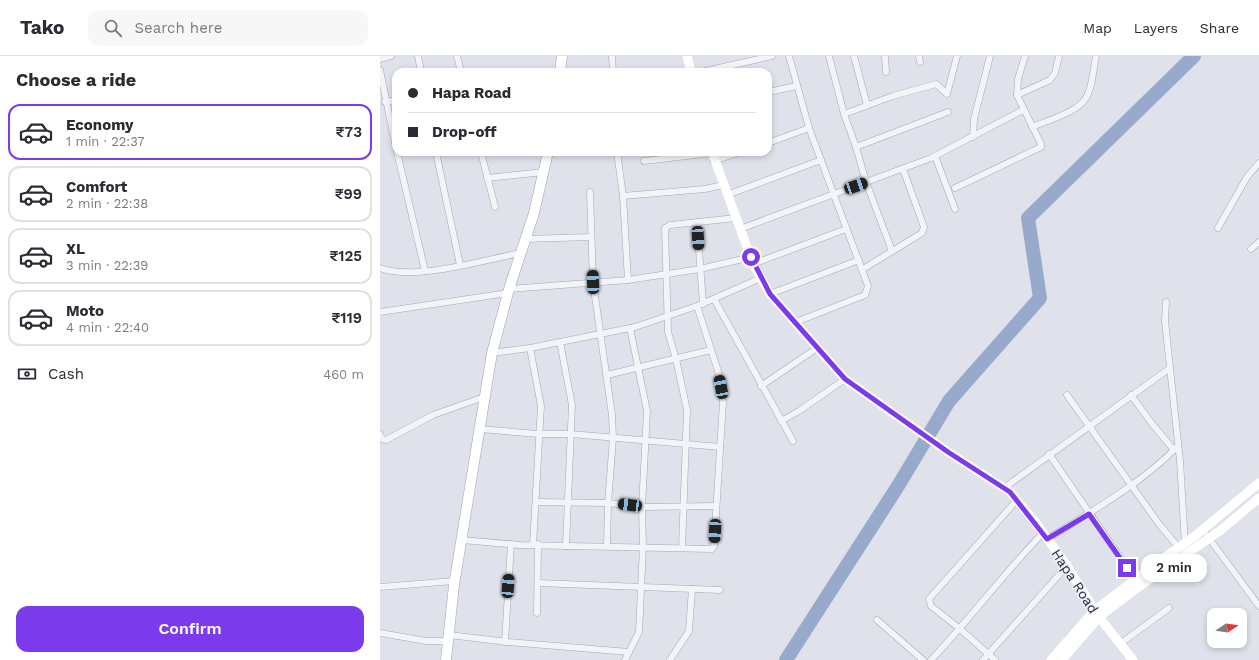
<!DOCTYPE html>
<meta charset="utf-8">
<style>
:root{--surface:#fff;--page:#f7f7f7;--text:#2b2b33;--muted:#7c7c81;--line:#e1e1e2;--accent:#7c3aed}
body{margin:0;font-family:"Work Sans",sans-serif;background:var(--page);color:var(--text);height:100vh;display:flex;flex-direction:column;font-size:15px;white-space:nowrap}
*{box-sizing:border-box;margin:0}
p{font-size:13px;color:var(--muted)}
.icon{flex:none;width:22px;height:22px;fill:none;stroke:currentColor;stroke-width:2;stroke-linecap:round;stroke-linejoin:round}
.map{position:relative;flex:1;overflow:hidden}
.side{display:flex;flex-direction:column;background:var(--surface);width:380px}
.side>*{flex:none}
.guide{position:absolute;left:12px;top:12px;width:380px;height:88px;border-radius:12px;box-shadow:0 2px 6px #0003;display:grid;align-content:center;height:88px;padding:0 16px;background:var(--surface)}
.needle{width:26px;rotate:77deg}
.fabs{position:absolute;left:827px;top:552px;display:grid;gap:8px}
.fabs a{display:grid;place-items:center;width:40px;height:40px;border-radius:8px;background:var(--surface);box-shadow:0 2px 6px #0003;font-size:20px}
.end{position:absolute;width:18px;height:18px;margin:-9px;border:5px solid #7c3aed;background:#fff;box-shadow:0 0 0 2px #fff}
.from{border-radius:50%}
.bubble{position:absolute;height:28px;border-radius:12px;background:var(--surface);box-shadow:0 2px 6px #0003;font-size:13px;font-weight:600;line-height:28px;text-align:center}
.car{position:absolute;width:12px;height:24px;margin:-12px -6px;border-radius:5px;box-shadow:0 0 3px 1px #0007;background:linear-gradient(#222 24%,#8ab4d8 0 40%,#222 0 76%,#8ab4d8 0 86%,#222 0)}
.guide b{display:flex;align-items:center;gap:14px;height:38px;font-size:15px}
.guide b+b{border-top:1px solid var(--line)}
.guide i{width:10px;height:10px;background:var(--text)}
ul{padding:0;list-style:none}
li{display:flex;align-items:center;gap:12px;height:56px;margin:0 8px 6px;padding:0 8px;border:2px solid var(--line);border-radius:12px}
li div{flex:1}
li b{display:block;font-size:15px}
li em{font-style:normal;font-weight:600}
li.on{border-color:var(--accent)}
li>.icon{width:36px;height:36px;stroke-width:1.5}
h2{padding:0 16px;font-size:18px;line-height:48px}
.pay{display:flex;align-items:center;gap:10px;height:44px;padding:0 16px;font-size:15px}
.pay p{margin-inline-start:auto}
.action{display:flex;gap:8px;margin-top:auto;padding:8px 16px}
.action a{flex:1;height:46px;border-radius:12px;background:var(--accent);color:#fff;font-size:16px;font-weight:600;line-height:46px;text-align:center}
header{display:flex;align-items:center;gap:24px;box-sizing:border-box;height:56px;padding:0 20px;background:var(--surface);border-bottom:1px solid var(--line)}
header strong{font-size:19px}
nav{display:flex;gap:22px;margin-inline-start:auto;font-size:14px}
.search{width:280px;height:36px;background:var(--page);display:flex;align-items:center;gap:10px;box-sizing:border-box;padding:0 14px;border-radius:12px;color:var(--muted);font-size:15px}
main{display:flex;flex:1;min-height:0}
.map>svg:first-child{display:block}
</style>
<header>
<strong>Tako</strong>
<div class="search"><svg class="icon" aria-label="search" viewBox="0 0 24 24"><circle cx="10" cy="10" r="6"/><path d="M15 15l6 6"/></svg>Search here</div>
<nav><a>Map</a><a>Layers</a><a>Share</a></nav>
</header>
<main>
<section class="side">
<h2>Choose a ride</h2>
<ul>
<li class="on"><svg class="icon" aria-label="car" viewBox="0 0 24 24"><path d="M5 17H2v-5l4-1 3-4h7l3 4 3 1v5h-3M9 17h6M6 11h13"/><circle cx="7" cy="17" r="2"/><circle cx="17" cy="17" r="2"/></svg><div><b>Economy</b><p>1 min · 22:37</p></div><em>₹73</em></li>
<li><svg class="icon" aria-label="car" viewBox="0 0 24 24"><path d="M5 17H2v-5l4-1 3-4h7l3 4 3 1v5h-3M9 17h6M6 11h13"/><circle cx="7" cy="17" r="2"/><circle cx="17" cy="17" r="2"/></svg><div><b>Comfort</b><p>2 min · 22:38</p></div><em>₹99</em></li>
<li><svg class="icon" aria-label="car" viewBox="0 0 24 24"><path d="M5 17H2v-5l4-1 3-4h7l3 4 3 1v5h-3M9 17h6M6 11h13"/><circle cx="7" cy="17" r="2"/><circle cx="17" cy="17" r="2"/></svg><div><b>XL</b><p>3 min · 22:39</p></div><em>₹125</em></li>
<li><svg class="icon" aria-label="car" viewBox="0 0 24 24"><path d="M5 17H2v-5l4-1 3-4h7l3 4 3 1v5h-3M9 17h6M6 11h13"/><circle cx="7" cy="17" r="2"/><circle cx="17" cy="17" r="2"/></svg><div><b>Moto</b><p>4 min · 22:40</p></div><em>₹119</em></li>
</ul>
<div class="pay"><svg class="icon" aria-label="cash" viewBox="0 0 24 24"><path d="M3 7h18v10H3z"/><circle cx="12" cy="12" r="2"/></svg>Cash<p>460 m</p></div>
<div class="action"><a>Confirm</a></div>
</section>
<div class="map">
<svg width="879" height="604" viewBox="0 0 879 604">
<rect width="100%" height="100%" fill="#dfe2ea"/>
<g fill="none" stroke-linecap="round" stroke-linejoin="round">
<!-- river -->
<polyline stroke="#98aacc" stroke-width="14" points="406,604 518,430 569,345 660,242 648,162 814,0"/>
<defs>
<g id="street">
<polyline points="38,0 41,16"/>
<polyline points="77,0 81,16"/>
<polyline points="232,0 233,16"/>
<polyline points="409,0 429,72 488,230 485,239 416,266"/>
<polyline points="449,0 464,58 476,91 486,126 512,195"/>
<polyline points="474,0 487,49"/>
<polyline points="505,0 506,16"/>
<polyline points="539,0 540,6"/>
<polyline points="0,3 11,0"/>
<polyline points="0,14 16,92"/>
<polyline points="321,16 392,0"/>
<polyline points="388,36 417,30"/>
<polyline points="637,39 670,24 675,17 679,0"/>
<polyline points="5,46 16,44"/>
<polyline points="464,58 513,40 556,28 567,38 577,0"/>
<path d="M652 71C667 65 698 56 706 42 713 31 713 13 716 0"/>
<polyline points="593,81 594,63 610,0"/>
<polyline points="388,87 429,72"/>
<polyline points="476,91 568,56"/>
<polyline points="17,96 45,215"/>
<polyline points="56,96 80,209"/>
<polyline points="101,96 115,151"/>
<polyline points="237,96 243,140 248,224"/>
<polyline points="555,100 575,153"/>
<polyline points="264,105 332,97"/>
<polyline points="334,105 360,96"/>
<polyline points="107,122 164,116"/>
<polyline points="575,132 661,91 661,88 637,39 638,23 645,0"/>
<polyline points="210,136 213,226 232,359 233,382 228,447 227,490"/>
<polyline points="347,139 441,104"/>
<polyline points="243,140 325,133 343,129"/>
<polyline points="317,166 323,248"/>
<polyline points="838,172 867,121 879,107"/>
<polyline points="360,173 551,102 643,54"/>
<polyline points="145,183 211,181"/>
<polyline points="871,193 879,186"/>
<polyline points="373,208 466,173"/>
<path d="M0 212C37 225 102 204 141 197"/>
<polyline points="483,213 542,177 544,171 523,113"/>
<polyline points="129,233 248,224 320,213 371,201"/>
<polyline points="390,238 479,204"/>
<polyline points="334,243 413,385"/>
<polyline points="786,246 785,265 800,405 805,488"/>
<polyline points="0,256 128,237"/>
<polyline points="180,286 192,349 186,490"/>
<polyline points="150,292 161,350 153,489"/>
<polyline points="112,297 150,292 255,271 317,250 381,222"/>
<polyline points="227,319 331,294"/>
<polyline points="381,330 437,292"/>
<polyline points="687,339 779,468 799,492"/>
<polyline points="751,339 773,369 794,394"/>
<polyline points="401,365 419,355 465,323"/>
<polyline points="100,373 158,378 191,378 340,391"/>
<polyline points="0,378 2,383 6,384 53,359 104,341"/>
<polyline points="669,398 755,523"/>
<polyline points="624,432 790,312"/>
<polyline points="156,446 228,447 262,451 336,450"/>
<polyline points="823,474 879,550"/>
<path d="M667 483C712 455 761 428 798 390"/>
<polyline points="82,484 140,489 332,493 334,490 343,346 338,315 317,250"/>
<polyline points="302,492 307,354 296,303 288,276 285,172 290,169 356,162"/>
<polyline points="158,527 340,534"/>
<polyline points="0,531 74,525"/>
<polyline points="157,557 158,488"/>
<polyline points="497,564 543,604"/>
<polyline points="0,577 46,585 68,585"/>
<polyline points="69,579 128,586 249,596"/>
<polyline points="125,586 131,488"/>
<polyline points="740,588 789,552"/>
<polyline points="245,604 259,576 263,490 262,451 267,355 250,272"/>
<polyline points="290,604 309,575 312,533"/>
<path d="M551 604C590 563 624 517 663 477"/>
<polyline points="603,604 687,510"/>
<polyline points="615,604 580,573 551,550 549,543 637,444"/>
</g>
<g id="primary">
<polyline points="180,16 182,0"/>
<polyline points="66,604 74,529 112,297 129,233 154,157 168,96"/>
</g>
</defs>
<!-- street casing -->
<use href="#street" stroke="#a4a8b4" stroke-width="7"/>
<!-- primary casing -->
<use href="#primary" stroke="#9ea4b6" stroke-width="11"/>
<!-- street -->
<use href="#street" stroke="#f2f4f8" stroke-width="6"/>
<!-- secondary -->
<g stroke="#fff" stroke-width="9">
<polyline points="307,0 311,16"/>
<polyline points="332,96 374,210 390,238 465,323 568,396 630,436 656,467 687,510 719,561 753,604"/>
<polyline points="671,604 715,554 777,507 815,480 879,427"/>
<polyline points="682,604 719,561 760,530 841,474 879,442"/>
</g>
<!-- primary -->
<use href="#primary" stroke="#fff" stroke-width="10"/>
</g>
<g fill="none" stroke-linecap="round" stroke-linejoin="round">
<!-- route -->
<polyline stroke="#7c3aed" stroke-width="5" points="371,201 390,238 465,323 568,396 630,436 667,483 709,458 747,512"/>
</g>
<g text-anchor="middle" dominant-baseline="central" stroke-width="3" stroke-linejoin="round" paint-order="stroke">
<!-- street labels -->
<g font-size="14" fill="#272d42" stroke="#eff1f7">
<text transform="translate(695 525) rotate(57)">Hapa Road</text>
</g>
</g>
</svg>
<div class="fabs">
<a><svg class="needle" viewBox="-14 -14 28 28"><path d="M0-13l5 13h-10z" fill="#e53935"/><path d="M0 13l5-13h-10z" fill="#7c7c81"/></svg></a>
</div>
<i class="end from" style="left:371px;top:201px"></i>
<i class="end" style="left:747px;top:512px"></i>
<div class="bubble" style="left:761px;top:498px;width:66px">2 min</div>
<i class="car" style="left:476px;top:130px;rotate:71deg"></i>
<i class="car" style="left:318px;top:182px;rotate:177deg"></i>
<i class="car" style="left:213px;top:226px;rotate:358deg"></i>
<i class="car" style="left:341px;top:331px;rotate:349deg"></i>
<i class="car" style="left:250px;top:449px;rotate:277deg"></i>
<i class="car" style="left:335px;top:475px;rotate:183deg"></i>
<i class="car" style="left:128px;top:530px;rotate:4deg"></i>
<div class="guide">
<b><i class="from"></i>Hapa Road</b>
<b><i></i>Drop-off</b>
</div>
</div>
</main>
